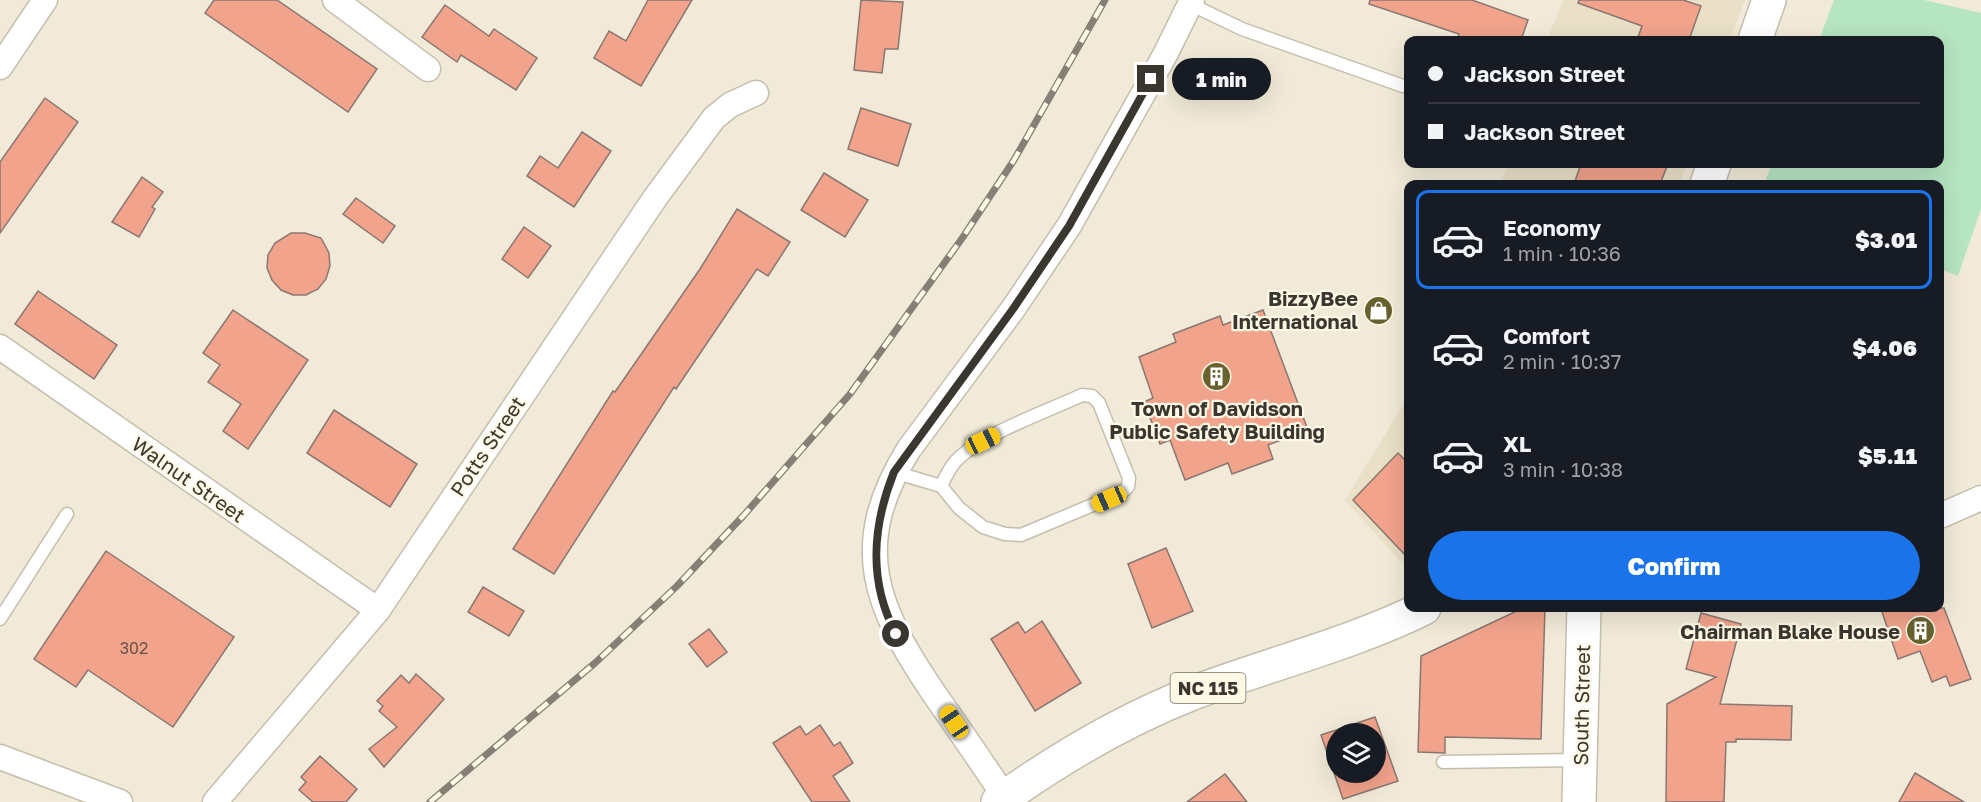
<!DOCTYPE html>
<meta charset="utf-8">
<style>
:root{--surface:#171b24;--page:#242831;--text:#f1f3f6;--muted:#9ea1a6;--line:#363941;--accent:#1a73e8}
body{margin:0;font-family:"Golos Text",sans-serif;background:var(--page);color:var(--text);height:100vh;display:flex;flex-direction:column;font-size:22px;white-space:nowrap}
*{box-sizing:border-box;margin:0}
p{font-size:20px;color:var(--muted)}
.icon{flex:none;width:33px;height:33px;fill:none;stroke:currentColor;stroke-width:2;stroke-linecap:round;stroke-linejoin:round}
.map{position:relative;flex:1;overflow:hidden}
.details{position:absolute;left:1404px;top:180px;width:540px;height:432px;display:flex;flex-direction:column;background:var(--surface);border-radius:12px;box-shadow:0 6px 24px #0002}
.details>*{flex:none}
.top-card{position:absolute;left:1404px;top:36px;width:540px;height:132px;border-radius:12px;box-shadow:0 6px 24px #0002;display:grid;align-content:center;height:132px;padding:0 24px;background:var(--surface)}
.buttons{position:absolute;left:1326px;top:723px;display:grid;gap:12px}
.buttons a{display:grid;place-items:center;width:60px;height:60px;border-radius:50%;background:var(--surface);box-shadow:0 6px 24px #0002;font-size:30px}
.end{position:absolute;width:27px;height:27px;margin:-14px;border:8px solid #393730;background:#fff;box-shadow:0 0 0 3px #fff}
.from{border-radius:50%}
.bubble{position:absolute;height:42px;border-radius:21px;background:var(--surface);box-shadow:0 6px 24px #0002;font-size:20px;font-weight:800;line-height:42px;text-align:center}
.car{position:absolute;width:18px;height:36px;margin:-18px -9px;border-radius:8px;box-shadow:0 0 4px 2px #0007;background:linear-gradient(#f5c518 24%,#345 0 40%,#f5c518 0 76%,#345 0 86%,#f5c518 0)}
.top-card b{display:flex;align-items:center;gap:21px;height:57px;font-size:22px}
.top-card b+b{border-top:2px solid var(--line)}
.top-card i{width:15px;height:15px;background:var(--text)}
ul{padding:10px 0 0;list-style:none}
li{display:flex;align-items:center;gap:18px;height:99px;margin:0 12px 9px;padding:0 12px;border:3px solid transparent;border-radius:12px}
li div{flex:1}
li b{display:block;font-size:22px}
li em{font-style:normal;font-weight:800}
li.active{border-color:var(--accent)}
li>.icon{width:54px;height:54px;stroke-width:1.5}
.cta{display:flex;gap:12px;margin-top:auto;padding:12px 24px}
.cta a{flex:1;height:69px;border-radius:36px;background:var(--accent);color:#fff;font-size:24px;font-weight:800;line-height:69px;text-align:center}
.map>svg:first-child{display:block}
</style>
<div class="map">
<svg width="1981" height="802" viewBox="0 0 1981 802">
<rect width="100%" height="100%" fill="#f1ead8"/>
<!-- built -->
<g fill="#e9e0c7">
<polygon points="1563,0 1745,0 1730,40 1547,40"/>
<polygon points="1507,164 1687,164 1680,184 1501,184"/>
<polygon points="1408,397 1408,570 1345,500"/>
</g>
<!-- green -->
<polygon fill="#b6e5c2" points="1834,0 1924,0 1981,13 1981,209 1958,276 1940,269 1940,184 1764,184 1772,164 1940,164 1940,40 1819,40"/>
<!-- building -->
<g fill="#f2a38c" stroke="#8a7771" stroke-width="1.5" fill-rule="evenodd">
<polygon points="214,0 277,0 377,69 348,112 205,13"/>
<polygon points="648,0 692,0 641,86 594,58 609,31 626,41"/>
<polygon points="861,0 903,2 898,49 885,49 882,73 854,70"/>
<polygon points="1370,0 1472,0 1528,20 1521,40 1457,40 1459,34 1369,4"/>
<polygon points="1579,0 1683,0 1701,6 1689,40 1637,40 1642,26 1578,3"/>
<polygon points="445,5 489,36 494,29 537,58 516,90 461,55 457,62 422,37"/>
<polygon points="45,98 78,122 0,233 0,162"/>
<polygon points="861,108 911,124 898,166 848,149"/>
<polygon points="582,132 611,151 574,207 527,176 540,156 558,168"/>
<polygon points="1581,164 1668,164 1660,184 1574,184"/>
<polygon points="824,173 868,200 845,237 801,210"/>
<polygon points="142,177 163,192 152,207 155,209 139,237 112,222"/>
<polygon points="356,198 395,226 383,243 343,214"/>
<polygon points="737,209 790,242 768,276 757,269 676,389 674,387 554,574 513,549 613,391 615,392 700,269"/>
<polygon points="524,227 551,246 528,278 502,259"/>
<polygon points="291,233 305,233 321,238 329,253 330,266 326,279 318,289 306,295 293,295 281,290 272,280 267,268 268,255 275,243"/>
<polygon points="38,291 117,345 94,379 15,324"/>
<polygon points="233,310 308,360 248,449 223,431 241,404 208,382 220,365 203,353"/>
<polygon points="1263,310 1308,430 1268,445 1273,459 1232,474 1228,463 1185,480 1170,440 1160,444 1144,402 1153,398 1139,357 1176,342 1173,334 1220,316 1223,325"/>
<polygon points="334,410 417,464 390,507 307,453"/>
<polygon points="1398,453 1408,463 1408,558 1353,500"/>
<polygon points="1166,548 1193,611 1152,628 1128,564"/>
<polygon points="106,551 234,637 173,727 88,670 76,687 34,659"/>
<polygon points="483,587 524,611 509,636 468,612"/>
<polygon points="1523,608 1545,608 1541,739 1445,737 1445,753 1418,752 1421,656"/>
<polygon points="1894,608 1944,608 1971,679 1950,686 1946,676 1932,682 1920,651 1898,659 1882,612"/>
<polygon points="1701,613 1741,624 1720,704 1792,706 1791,740 1736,739 1736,742 1726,742 1724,802 1666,802 1667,704 1716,677 1686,669"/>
<polygon points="1042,621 1081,683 1035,711 991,639 1018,622 1025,633"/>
<polygon points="709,629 727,652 707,667 689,644"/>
<polygon points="416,674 444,699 384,767 369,749 397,727 379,711 383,706 377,701 401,675 409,683"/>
<path d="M1375 717 1398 781 1343 799 1321 735ZM1336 734H1376V772H1336Z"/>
<polygon points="820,725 834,746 840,742 853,763 833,776 850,802 812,802 773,743 800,726 806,735"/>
<polygon points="320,756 357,789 346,802 313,802 299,790 306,782 301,777"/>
<polygon points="1915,773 1964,802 1899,802"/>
<polygon points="1225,774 1247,802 1187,802"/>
</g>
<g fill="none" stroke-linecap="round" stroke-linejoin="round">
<defs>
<g id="lane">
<polyline points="1190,4 1242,29 1403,86"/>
<path d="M894 472 941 486 959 508 983 527 1005 534 1021 535 1121 493 1128 487 1129 478 1099 403 1092 396 1082 395C1048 411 979 435 955 462 949 469 945 478 941 486"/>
<polyline points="0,619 67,514"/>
<polyline points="1443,762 1580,760"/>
</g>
<g id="street">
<polyline points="335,0 428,69"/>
<polyline points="0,67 45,0"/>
<polyline points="0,347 378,610"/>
<polyline points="1940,516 1981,498"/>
<polyline points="0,757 120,802"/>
<path d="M1005 797C982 763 959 729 935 695 876 608 848 547 909 449L1013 309 1069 226 1166 53 1192 0"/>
<polyline points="215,802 378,610 655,198 714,118 730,105 756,93"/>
</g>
<polyline id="secondary" points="1579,802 1584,608"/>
<g id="primary">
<polyline points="1755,40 1769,0"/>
<polyline points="1707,184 1714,164"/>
<path d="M998 802C1058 759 1124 720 1193 693 1269 664 1351 644 1424 608"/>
</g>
</defs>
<!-- lane casing -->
<use href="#lane" stroke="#c5bead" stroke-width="15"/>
<!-- street casing -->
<use href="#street" stroke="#c5bead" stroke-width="27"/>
<!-- secondary casing -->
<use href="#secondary" stroke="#c5bead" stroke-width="36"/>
<!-- primary casing -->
<use href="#primary" stroke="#c5bead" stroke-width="36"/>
<!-- lane -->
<use href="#lane" stroke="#fff" stroke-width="12"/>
<!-- street -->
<use href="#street" stroke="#fff" stroke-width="24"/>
<!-- secondary -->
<use href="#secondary" stroke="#fff" stroke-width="33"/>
<!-- primary -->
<use href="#primary" stroke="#fff" stroke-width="33"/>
<defs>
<polyline id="rail" points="430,802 595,663 677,586 744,515 850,394 963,237 1014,160 1105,0"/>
</defs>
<!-- rail casing -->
<use href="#rail" stroke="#848075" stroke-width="7"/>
<!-- rail -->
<use href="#rail" stroke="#fef8e5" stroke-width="4.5" stroke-dasharray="14" stroke-linecap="butt"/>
</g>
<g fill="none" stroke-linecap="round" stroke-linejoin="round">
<!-- route -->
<path stroke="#393730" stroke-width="8" d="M896 634C868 581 872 527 894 472L1013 309 1069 226 1151 79"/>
</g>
<!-- icons -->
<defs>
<symbol id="shop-disc" viewBox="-11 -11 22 22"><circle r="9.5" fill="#68622f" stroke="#fef8e5"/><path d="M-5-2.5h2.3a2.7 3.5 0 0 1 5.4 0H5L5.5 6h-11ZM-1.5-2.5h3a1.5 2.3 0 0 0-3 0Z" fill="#fff"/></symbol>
<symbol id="building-disc" viewBox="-11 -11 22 22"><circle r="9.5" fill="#68622f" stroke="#fef8e5"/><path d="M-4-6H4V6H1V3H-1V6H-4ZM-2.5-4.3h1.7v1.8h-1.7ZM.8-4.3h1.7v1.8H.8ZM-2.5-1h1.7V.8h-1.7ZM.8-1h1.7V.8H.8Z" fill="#fff"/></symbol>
</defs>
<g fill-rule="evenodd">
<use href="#shop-disc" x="1362" y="294" width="33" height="33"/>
<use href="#building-disc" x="1200" y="360" width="33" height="33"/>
<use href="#building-disc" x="1904" y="614" width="33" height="33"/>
</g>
<g text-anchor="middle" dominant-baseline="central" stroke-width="4.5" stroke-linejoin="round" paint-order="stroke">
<!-- number labels -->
<g font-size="16" fill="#675247">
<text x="134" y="648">302</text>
</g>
<!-- shield labels -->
<rect fill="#fef8e5" stroke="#747166" stroke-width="1.5" x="1170.5" y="673" width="75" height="30" rx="4.5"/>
<g font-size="18" font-weight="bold" fill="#393730">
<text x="1208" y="688">NC 115</text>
</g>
<!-- poi labels -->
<g font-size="20" font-weight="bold" fill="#393730" stroke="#fef8e5" text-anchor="end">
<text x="1358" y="298">BizzyBee<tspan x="1358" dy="23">International</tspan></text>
<text x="1217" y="408" text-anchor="middle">Town of Davidson<tspan x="1217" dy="23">Public Safety Building</tspan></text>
<text x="1900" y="631">Chairman Blake House</text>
</g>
<!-- street labels -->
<g font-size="20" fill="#393730" stroke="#fef8e5">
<text transform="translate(487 446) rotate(-56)">Potts Street</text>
<text transform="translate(189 479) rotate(35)">Walnut Street</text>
<text transform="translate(1581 705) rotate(-89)">South Street</text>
</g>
</g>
</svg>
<div class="buttons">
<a><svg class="icon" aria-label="layers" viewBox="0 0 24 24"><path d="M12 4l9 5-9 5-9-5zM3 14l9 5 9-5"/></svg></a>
</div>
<i class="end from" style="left:896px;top:634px"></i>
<i class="end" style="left:1151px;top:79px"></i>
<div class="bubble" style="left:1172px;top:58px;width:99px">1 min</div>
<i class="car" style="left:983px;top:441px;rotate:65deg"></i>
<i class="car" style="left:1109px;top:499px;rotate:246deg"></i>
<i class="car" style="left:954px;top:722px;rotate:326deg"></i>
<div class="top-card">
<b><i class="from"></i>Jackson Street</b>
<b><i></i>Jackson Street</b>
</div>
<section class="details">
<ul>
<li class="active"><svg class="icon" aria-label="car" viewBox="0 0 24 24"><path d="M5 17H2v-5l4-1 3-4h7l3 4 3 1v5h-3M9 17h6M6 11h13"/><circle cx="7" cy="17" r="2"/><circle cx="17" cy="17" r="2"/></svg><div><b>Economy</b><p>1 min · 10:36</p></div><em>$3.01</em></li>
<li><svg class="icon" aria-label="car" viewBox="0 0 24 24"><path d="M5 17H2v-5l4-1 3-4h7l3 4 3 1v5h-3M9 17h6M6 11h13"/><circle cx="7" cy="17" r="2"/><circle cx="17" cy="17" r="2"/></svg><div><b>Comfort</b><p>2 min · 10:37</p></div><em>$4.06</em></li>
<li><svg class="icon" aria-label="car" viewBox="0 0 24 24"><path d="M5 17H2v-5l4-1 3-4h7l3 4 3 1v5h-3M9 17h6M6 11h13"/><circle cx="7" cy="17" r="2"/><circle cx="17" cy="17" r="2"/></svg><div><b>XL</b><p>3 min · 10:38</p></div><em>$5.11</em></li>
</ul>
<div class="cta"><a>Confirm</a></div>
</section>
</div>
